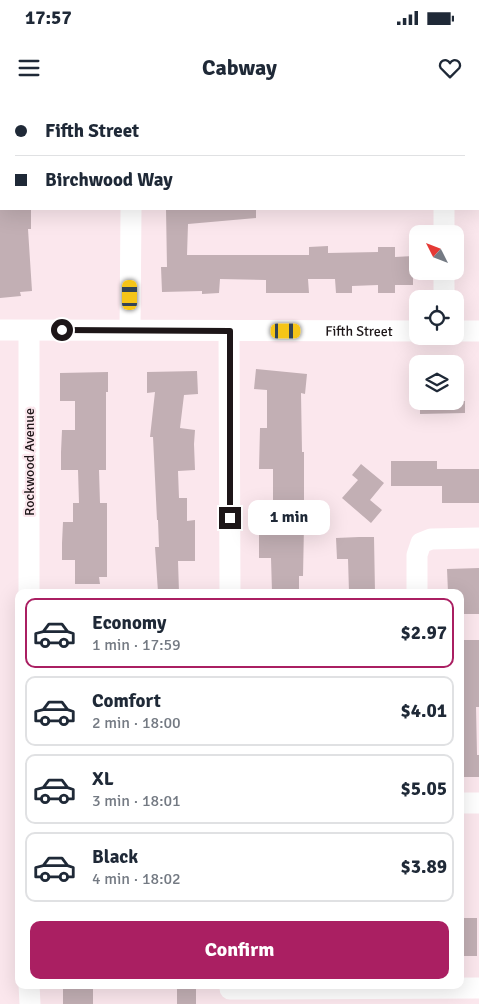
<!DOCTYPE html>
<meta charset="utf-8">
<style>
:root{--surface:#fff;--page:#f6f6f7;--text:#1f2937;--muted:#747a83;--line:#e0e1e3;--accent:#aa1f62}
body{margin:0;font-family:Signika,sans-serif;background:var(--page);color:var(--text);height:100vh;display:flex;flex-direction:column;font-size:19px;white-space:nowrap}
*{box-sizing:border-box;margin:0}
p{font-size:16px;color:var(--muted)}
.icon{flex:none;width:28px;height:28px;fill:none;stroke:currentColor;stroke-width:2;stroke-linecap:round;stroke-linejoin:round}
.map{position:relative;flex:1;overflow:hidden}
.details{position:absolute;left:15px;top:489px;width:449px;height:400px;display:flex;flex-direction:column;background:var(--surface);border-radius:10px;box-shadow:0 5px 20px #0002}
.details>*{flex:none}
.guide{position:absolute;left:0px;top:0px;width:480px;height:110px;box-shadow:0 5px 20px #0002;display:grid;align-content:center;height:110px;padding:0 15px;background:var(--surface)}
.needle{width:32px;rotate:312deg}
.fabs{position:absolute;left:409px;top:125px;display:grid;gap:10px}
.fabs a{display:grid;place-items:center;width:55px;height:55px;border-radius:10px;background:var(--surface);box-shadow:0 5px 20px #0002;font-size:25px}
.end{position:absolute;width:22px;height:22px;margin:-11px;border:6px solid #1d1618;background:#fff;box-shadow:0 0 0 2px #fff}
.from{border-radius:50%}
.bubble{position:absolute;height:35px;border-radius:10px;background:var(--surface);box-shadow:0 5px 20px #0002;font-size:16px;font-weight:800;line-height:35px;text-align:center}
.car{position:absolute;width:15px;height:30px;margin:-15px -8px;border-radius:6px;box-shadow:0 0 4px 1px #0007;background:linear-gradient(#f5c518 24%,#345 0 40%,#f5c518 0 76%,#345 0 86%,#f5c518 0)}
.guide b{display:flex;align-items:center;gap:18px;height:48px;font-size:19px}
.guide b+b{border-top:1px solid var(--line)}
.guide i{width:12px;height:12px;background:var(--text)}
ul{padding:9px 0 0;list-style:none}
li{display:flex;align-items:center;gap:15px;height:70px;margin:0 10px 8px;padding:0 5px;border:2px solid var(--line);border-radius:10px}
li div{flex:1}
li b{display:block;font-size:19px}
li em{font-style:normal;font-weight:800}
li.on{border-color:var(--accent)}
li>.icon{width:45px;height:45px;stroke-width:1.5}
.button{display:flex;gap:10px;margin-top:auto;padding:10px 15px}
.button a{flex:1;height:58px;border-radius:10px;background:var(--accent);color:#fff;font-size:20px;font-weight:800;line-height:58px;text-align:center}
.status{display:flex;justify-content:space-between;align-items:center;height:35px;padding:0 25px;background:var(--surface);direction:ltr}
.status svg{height:14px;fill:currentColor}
header{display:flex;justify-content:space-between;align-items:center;height:65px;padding:0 15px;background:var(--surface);font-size:22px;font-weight:800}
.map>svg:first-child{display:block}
</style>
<div class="status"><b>17:57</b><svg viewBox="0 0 49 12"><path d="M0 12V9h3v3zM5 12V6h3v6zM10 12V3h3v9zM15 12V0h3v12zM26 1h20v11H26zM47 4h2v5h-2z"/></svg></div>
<header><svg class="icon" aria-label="menu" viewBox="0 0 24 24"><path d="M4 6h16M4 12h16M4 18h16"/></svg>Cabway<svg class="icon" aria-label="heart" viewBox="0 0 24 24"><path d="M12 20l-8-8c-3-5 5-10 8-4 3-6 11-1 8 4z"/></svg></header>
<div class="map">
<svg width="479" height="904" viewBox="0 0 479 904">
<rect width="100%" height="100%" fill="#fbe7ed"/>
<!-- building -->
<g fill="#c2afb4">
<polygon points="0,109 31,109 31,129 28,129 32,191 20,192 21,196 0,198"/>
<polygon points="166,109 256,109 256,118 188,124 187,155 309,155 309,147 328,146 328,153 378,152 378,147 395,147 395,157 413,156 413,185 395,185 395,193 378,193 378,185 352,186 352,193 336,193 335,179 308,179 309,193 266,193 266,180 220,179 219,193 202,194 202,191 162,192 161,167 167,167"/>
<polygon points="256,269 307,274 305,294 301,293 302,352 304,352 304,425 303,476 299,476 299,492 272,492 271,458 259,458 259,419 271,419 270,400 273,400 273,369 259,369 260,328 267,328 267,290 254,289"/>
<polygon points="197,271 198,294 184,295 180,328 195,330 194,344 195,370 178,371 179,398 187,398 187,421 195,420 195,461 178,461 179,492 158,492 155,447 159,447 158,420 157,420 153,337 150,337 155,292 147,293 147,272"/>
<polygon points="108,272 108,292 106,292 106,370 99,370 100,403 107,403 107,477 99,477 100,484 75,484 75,460 62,460 62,443 63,422 73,422 73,403 79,403 78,370 61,370 61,352 62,330 75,330 75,301 60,301 60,273"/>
<polygon points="420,301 465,301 465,313 420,314"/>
<polygon points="391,361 437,361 437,369 479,369 479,403 442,403 442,386 391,386"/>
<polygon points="361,364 384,383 370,400 382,410 371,423 342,398 358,380 352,375"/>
<polygon points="359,437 374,437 375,492 349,492 348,459 337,459 336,438"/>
<polygon points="479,468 479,514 460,514 460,492 448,492 447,469"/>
<polygon points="460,540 479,540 479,607 476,607 477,655 479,655 479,677 460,677"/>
<rect x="460" y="818" width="17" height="38"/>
<rect x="63" y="885" width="30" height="19"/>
<rect x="177" y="885" width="19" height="19"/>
</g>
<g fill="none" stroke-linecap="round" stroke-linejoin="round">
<!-- minor -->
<g stroke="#fff" stroke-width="21">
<polyline points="131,0 131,1"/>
<polyline points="444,0 444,1"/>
<polyline points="444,109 444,134"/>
<polyline points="444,171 444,199"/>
<path id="s1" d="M0 230 418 231"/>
<polyline points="130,230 131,109"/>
<polyline points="29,231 29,492"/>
<polyline points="229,231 230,492"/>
<polyline points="455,231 479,231"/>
<polyline points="417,492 417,455 421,443 431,439 479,438"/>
<polyline points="460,703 479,703"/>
<polyline points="29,885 30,904"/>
<polyline points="230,889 479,888"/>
</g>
</g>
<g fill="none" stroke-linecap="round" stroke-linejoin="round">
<!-- route -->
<polyline stroke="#1d1618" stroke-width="6" points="62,230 230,231 230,418"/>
</g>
<g text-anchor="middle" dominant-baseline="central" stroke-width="4.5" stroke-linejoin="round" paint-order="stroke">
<!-- street labels -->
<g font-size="14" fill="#1d1618" stroke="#fbe7ed">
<text stroke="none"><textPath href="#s1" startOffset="359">Fifth Street</textPath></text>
<text transform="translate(29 362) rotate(-90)">Rockwood Avenue</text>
</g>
</g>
</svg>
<div class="fabs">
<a><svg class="needle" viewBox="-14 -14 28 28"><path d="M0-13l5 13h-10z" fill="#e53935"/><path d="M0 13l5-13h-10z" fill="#747a83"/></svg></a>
<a><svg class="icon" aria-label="locate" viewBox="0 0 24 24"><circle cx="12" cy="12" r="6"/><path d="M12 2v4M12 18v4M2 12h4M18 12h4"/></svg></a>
<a><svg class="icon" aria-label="layers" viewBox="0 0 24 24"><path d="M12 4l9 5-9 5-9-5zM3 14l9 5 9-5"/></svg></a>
</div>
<i class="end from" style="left:62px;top:230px"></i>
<i class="end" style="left:230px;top:418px"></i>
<div class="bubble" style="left:248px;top:400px;width:82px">1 min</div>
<i class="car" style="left:130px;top:195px;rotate:0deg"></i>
<i class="car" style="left:286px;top:231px;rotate:90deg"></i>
<div class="guide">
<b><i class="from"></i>Fifth Street</b>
<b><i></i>Birchwood Way</b>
</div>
<section class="details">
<ul>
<li class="on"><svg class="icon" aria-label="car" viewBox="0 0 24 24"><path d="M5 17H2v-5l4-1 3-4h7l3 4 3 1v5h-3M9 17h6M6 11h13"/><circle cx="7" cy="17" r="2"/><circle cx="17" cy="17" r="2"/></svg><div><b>Economy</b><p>1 min · 17:59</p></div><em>$2.97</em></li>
<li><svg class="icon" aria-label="car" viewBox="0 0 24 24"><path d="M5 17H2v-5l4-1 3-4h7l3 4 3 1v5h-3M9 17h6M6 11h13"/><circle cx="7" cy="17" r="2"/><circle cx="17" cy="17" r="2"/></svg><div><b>Comfort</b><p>2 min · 18:00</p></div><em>$4.01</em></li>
<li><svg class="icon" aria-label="car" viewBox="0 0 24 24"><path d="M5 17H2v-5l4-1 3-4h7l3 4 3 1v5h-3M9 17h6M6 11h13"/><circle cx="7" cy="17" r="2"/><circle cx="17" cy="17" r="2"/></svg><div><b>XL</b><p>3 min · 18:01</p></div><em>$5.05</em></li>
<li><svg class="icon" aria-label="car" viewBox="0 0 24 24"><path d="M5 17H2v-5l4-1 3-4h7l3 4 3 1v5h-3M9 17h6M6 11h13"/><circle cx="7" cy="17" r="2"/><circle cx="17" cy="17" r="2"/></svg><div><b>Black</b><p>4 min · 18:02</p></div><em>$3.89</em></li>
</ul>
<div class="button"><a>Confirm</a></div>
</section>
</div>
